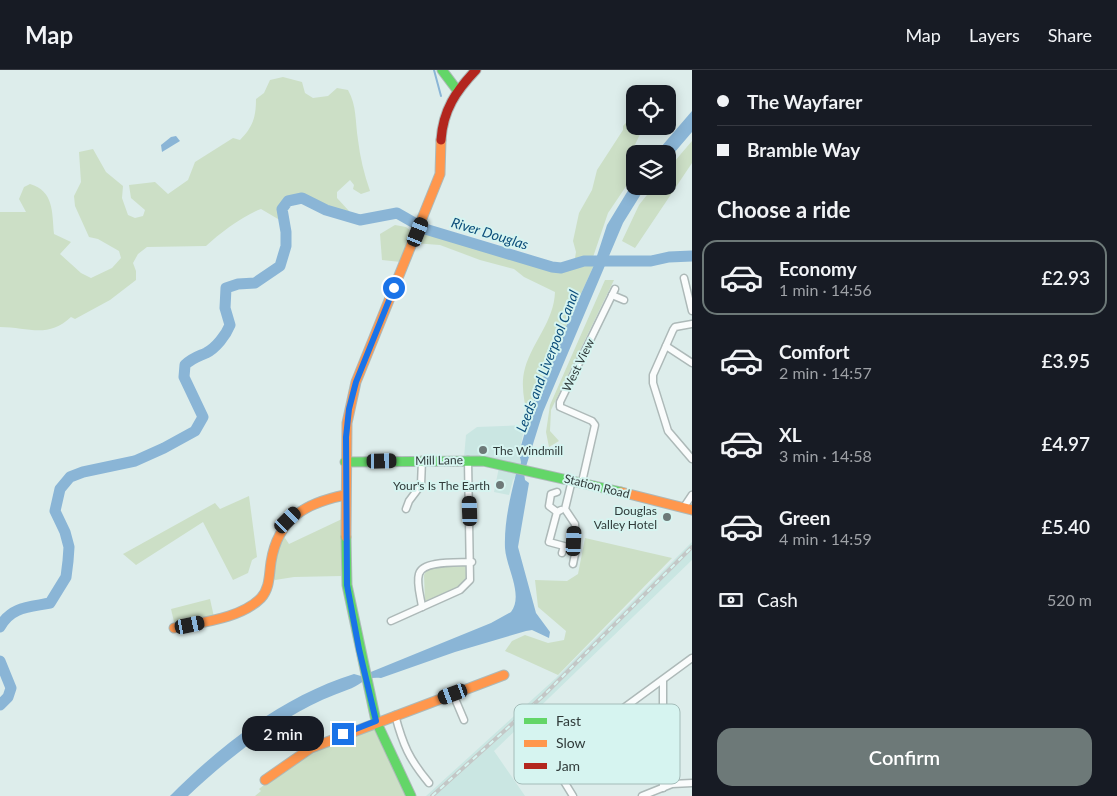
<!DOCTYPE html>
<meta charset="utf-8">
<style>
:root{--surface:#171b24;--page:#20242c;--text:#f1f3f6;--muted:#9ea1a6;--line:#363941;--accent:#6d7978}
body{margin:0;font-family:Lato,sans-serif;background:var(--page);color:var(--text);height:100vh;display:flex;flex-direction:column;font-size:19px;white-space:nowrap}
*{box-sizing:border-box;margin:0}
p{font-size:16px;color:var(--muted)}
.icon{flex:none;width:28px;height:28px;fill:none;stroke:currentColor;stroke-width:2;stroke-linecap:round;stroke-linejoin:round}
.map{position:relative;flex:1;overflow:hidden}
.side{display:flex;flex-direction:column;background:var(--surface);width:425px}
.side>*{flex:none}
.banner{display:grid;align-content:center;height:110px;padding:0 25px;background:var(--surface)}
.fabs{position:absolute;left:626px;top:15px;display:grid;gap:10px}
.fabs a{display:grid;place-items:center;width:50px;height:50px;border-radius:10px;background:var(--surface);box-shadow:0 2px 12px #0003;font-size:25px}
.end{position:absolute;width:22px;height:22px;margin:-11px;border:6px solid #1a73e8;background:#fff;box-shadow:0 0 0 2px #fff}
.from{border-radius:50%}
.bubble{position:absolute;height:35px;border-radius:15px;background:var(--surface);box-shadow:0 2px 12px #0003;font-size:16px;font-weight:600;line-height:35px;text-align:center}
.car{position:absolute;width:15px;height:30px;margin:-15px -8px;border-radius:6px;box-shadow:0 0 4px 1px #0007;background:linear-gradient(#222 24%,#8ab4d8 0 40%,#222 0 76%,#8ab4d8 0 86%,#222 0)}
.banner b{display:flex;align-items:center;gap:18px;height:48px;font-size:19px}
.banner b+b{border-top:1px solid var(--line)}
.banner i{width:12px;height:12px;background:var(--text)}
ul{padding:0;list-style:none}
li{display:flex;align-items:center;gap:15px;height:75px;margin:0 10px 8px;padding:0 15px;border:2px solid transparent;border-radius:15px}
li div{flex:1}
li b{display:block;font-size:19px}
li em{font-style:normal;font-weight:600}
li.current{border-color:var(--accent)}
li>.icon{width:45px;height:45px;stroke-width:1.5}
h2{padding:0 25px;font-size:22px;line-height:60px}
.pay{display:flex;align-items:center;gap:12px;height:55px;padding:0 25px;font-size:19px}
.pay p{margin-inline-start:auto}
.cta{display:flex;gap:10px;margin-top:auto;padding:10px 25px}
.cta a{flex:1;height:58px;border-radius:15px;background:var(--accent);color:#fff;font-size:20px;font-weight:600;line-height:58px;text-align:center}
header{display:flex;align-items:center;gap:30px;box-sizing:border-box;height:70px;padding:0 25px;background:var(--surface);border-bottom:1px solid var(--line)}
header strong{font-size:24px}
nav{display:flex;gap:28px;margin-inline-start:auto;font-size:18px}
main{display:flex;flex:1;min-height:0}
.map>svg:first-child{display:block}
</style>
<header>
<strong>Map</strong>
<nav><a>Map</a><a>Layers</a><a>Share</a></nav>
</header>
<main>
<div class="map">
<svg width="692" height="726" viewBox="0 0 692 726">
<rect width="100%" height="100%" fill="#ddedeb"/>
<!-- built -->
<g fill="#cae6e2">
<polygon points="525,355 519,383 521,392 519,402 513,410 509,425 494,422 500,392 464,387 466,365 477,357"/>
<polygon points="692,472 692,490 494,681 525,726 426,726 556,608"/>
</g>
<!-- green -->
<g fill="#ccdfc6">
<path d="M283 7 302 12 305 23 313 28 328 26 337 18 348 20C357 36 355 52 358 70 360 87 364 104 370 121L361 124 353 119 354 115 350 110 337 122V128L349 141C320 149 298 96 278 149L261 139C244 145 220 163 206 176L147 177 138 184 133 193 136 201V210L110 230 75 249 71 247C48 269 28 257 0 257V142H26L19 129 24 117 30 114C54 121 52 142 54 164L71 172 60 184 81 203 91 208 112 198 121 188 119 181 98 169 89 167 75 136 74 126 81 112 79 82 93 79 106 102 123 116 122 128 128 145 135 148 143 146 145 140 131 128 129 115 155 112 168 124 188 110 195 92 233 68 240 70C253 57 256 47 256 29L264 23 270 10Z"/>
<path d="M634 44 635 56H644L629 87 633 106 608 143 592 190 588 191H596L594 195 536 323 527 348C525 331 520 316 525 298 533 271 554 251 555 222L524 207 514 199 480 190 440 175 413 173 420 157 552 197 561 198 579 193 574 194 576 182 573 171 579 143 592 120 597 100 623 60V56Z"/>
<polygon points="692,71 692,93 635,178 622,171 639,135 654,116 668,116 668,99"/>
<polygon points="395,155 406,157 412,162 401,192 382,190 380,164"/>
<polygon points="605,210 614,210 551,340 550,361 559,371 549,377 546,362 550,335"/>
<polygon points="249,426 257,487 252,490 248,503 233,510 203,452 136,495 123,484 215,433 220,439"/>
<polygon points="342,449 341,506 294,507 275,510 273,508 277,478 283,465 289,474"/>
<polygon points="585,468 672,488 558,605 505,581 512,571 525,565 548,573 564,570 566,561 538,537 535,510 567,511 578,504"/>
<polygon points="466,496 468,505 460,517 425,531 424,505 428,498"/>
<polygon points="210,529 214,547 175,556 171,539"/>
<polygon points="373,657 409,726 255,726 261,721 259,719 299,687"/>
</g>
<!-- water -->
<g fill="#8ab5d6">
<polygon points="692,41 692,62 668,90 668,84 655,84"/>
<polygon points="176,66 180,71 162,82 161,75 171,67"/>
<path d="M635 109V116H646L623 153 543 342 524 403 525 410 529 413 518 477 536 543 550 562 549 568 532 560 526 561 455 582 381 608C364 606 362 615 347 620 287 641 234 683 188 726H170C222 674 283 626 354 604L361 606 491 553 511 542C524 525 506 497 505 478 504 453 510 428 516 404L519 402 521 392 519 383 536 323 594 195 607 155Z"/>
</g>
<g fill="none" stroke-linecap="round" stroke-linejoin="round">
<!-- stream -->
<polyline stroke="#8ab5d6" stroke-width="2" points="434,0 441,26"/>
<!-- river -->
<g stroke="#8ab5d6" stroke-width="11">
<path d="M0 557C11 536 31 537 50 533L66 507 68 491 69 477 65 462 55 441 60 419 70 407 83 402 135 391 164 378 195 361 203 347 184 307 185 295C192 288 197 287 206 283 216 278 226 265 230 255L225 238 226 218 238 214 255 213 280 196 286 176V162L282 139 288 131 302 128 326 140 360 150 397 143 425 159 552 197 561 198 584 191H651L669 187 692 186"/>
<polyline points="0,591 11,618 8,627 0,635"/>
</g>
<defs>
<g id="street">
<polyline points="684,208 692,241"/>
<polyline points="612,225 624,230"/>
<polyline points="692,254 675,257 673,260 653,305 653,313 668,361 692,389"/>
<polyline points="666,276 692,293"/>
<polyline points="572,410 565,439 575,454 576,479 573,494"/>
<polyline points="582,412 595,355 592,351 560,337 560,332 615,219"/>
<polyline points="557,422 551,424 549,436 557,442 561,440"/>
<polyline points="684,437 692,425"/>
<polyline points="406,439 409,431 421,415 422,390"/>
<polyline points="557,442 549,472 564,476 562,483"/>
<path d="M422 537C421 528 416 513 419 504 423 490 459 493 472 492"/>
<polyline points="391,551 460,520 470,510 468,390"/>
<polyline points="453,624 464,650"/>
<path d="M395 645C403 675 409 689 429 713"/>
<polyline points="663,718 663,610"/>
<polyline points="573,726 557,700 556,693 561,684 692,588"/>
<polyline points="642,726 672,714 692,713"/>
</g>
<g id="fast">
<polyline points="442,0 457,20"/>
<polyline points="345,392 483,391 621,422"/>
<polyline points="346,467 347,515 376,651 411,726"/>
</g>
<g id="slow">
<polyline points="621,422 692,440"/>
<polyline points="346,467 347,353 356,312 440,104 441,70"/>
<path d="M174 558C201 552 240 549 261 528 270 518 269 505 271 492 278 448 306 433 345 425"/>
<polyline points="265,710 311,678 504,605"/>
</g>
<path id="jam" d="M441 70C443 40 456 21 476 0"/>
</defs>
<!-- street casing -->
<use href="#street" stroke="#adb9b8" stroke-width="9"/>
<!-- fast casing -->
<use href="#fast" stroke="#adb9b8" stroke-width="11"/>
<!-- slow casing -->
<use href="#slow" stroke="#adb9b8" stroke-width="11"/>
<!-- jam casing -->
<use href="#jam" stroke="#adb9b8" stroke-width="11"/>
<!-- street -->
<use href="#street" stroke="#fafcfc" stroke-width="6"/>
<!-- fast -->
<use href="#fast" stroke="#63d668" stroke-width="9"/>
<!-- slow -->
<use href="#slow" stroke="#ff974d" stroke-width="9"/>
<!-- jam -->
<use href="#jam" stroke="#b3261e" stroke-width="9"/>
<defs>
<polyline id="rail" points="432,726 543,626 692,477"/>
</defs>
<!-- rail casing -->
<use href="#rail" stroke="#c3c7c6" stroke-width="4"/>
<!-- rail -->
<use href="#rail" stroke="#d6f4f0" stroke-width="2" stroke-dasharray="5.5" stroke-linecap="butt"/>
</g>
<g fill="none" stroke-linecap="round" stroke-linejoin="round">
<!-- route -->
<polyline stroke="#1a73e8" stroke-width="6" points="343,664 376,651 359,579 347,515 346,367 349,339 356,312 394,218"/>
</g>
<!-- markers -->
<g fill="#6d7978" stroke="#d6f4f0" stroke-width="2">
<circle cx="483" cy="380" r="5"/>
<circle cx="500" cy="415" r="5"/>
<circle cx="667" cy="447" r="5"/>
</g>
<g text-anchor="middle" dominant-baseline="central" stroke-width="4" stroke-linejoin="round" paint-order="stroke">
<!-- street labels -->
<g font-size="12" fill="#303b3a" stroke="#d6f4f0">
<text transform="translate(578 295) rotate(-64)">West View</text>
<text transform="translate(439 390) rotate(-1)">Mill Lane</text>
<text transform="translate(597 416) rotate(14)">Station Road</text>
</g>
<!-- poi labels -->
<g font-size="12" fill="#303b3a" stroke="#d6f4f0" text-anchor="end">
<text x="493" y="380" text-anchor="start">The Windmill</text>
<text x="490" y="415">Your's Is The Earth</text>
<text x="657" y="440">Douglas<tspan x="657" dy="14">Valley Hotel</tspan></text>
</g>
<!-- water labels -->
<g font-size="14" font-style="italic" fill="#0b4d7a" stroke="#d6f4f0">
<text transform="translate(490 163) rotate(17)">River Douglas</text>
<text transform="translate(547 291) rotate(-69)">Leeds and Liverpool Canal</text>
</g>
</g>
<!-- legend -->
<rect x="514" y="634" width="166" height="80" rx="8" fill="#d6f4f0" stroke="#a4bcb9" stroke-width="1"/>
<rect x="524" y="648" width="23" height="6" fill="#63d668"/>
<rect x="524" y="670" width="23" height="7" fill="#ff974d"/>
<rect x="524" y="693" width="23" height="6" fill="#b3261e"/>
<g font-size="14" fill="#303b3a">
<text x="556" y="656">Fast</text>
<text x="556" y="678">Slow</text>
<text x="556" y="701">Jam</text>
</g>
</svg>
<div class="fabs">
<a><svg class="icon" aria-label="locate" viewBox="0 0 24 24"><circle cx="12" cy="12" r="6"/><path d="M12 2v4M12 18v4M2 12h4M18 12h4"/></svg></a>
<a><svg class="icon" aria-label="layers" viewBox="0 0 24 24"><path d="M12 4l9 5-9 5-9-5zM3 14l9 5 9-5"/></svg></a>
</div>
<i class="end from" style="left:394px;top:218px"></i>
<i class="end" style="left:343px;top:664px"></i>
<div class="bubble" style="left:242px;top:646px;width:82px">2 min</div>
<i class="car" style="left:418px;top:162px;rotate:22deg"></i>
<i class="car" style="left:382px;top:391px;rotate:89deg"></i>
<i class="car" style="left:470px;top:441px;rotate:358deg"></i>
<i class="car" style="left:288px;top:450px;rotate:45deg"></i>
<i class="car" style="left:574px;top:471px;rotate:3deg"></i>
<i class="car" style="left:190px;top:555px;rotate:78deg"></i>
<i class="car" style="left:453px;top:624px;rotate:250deg"></i>
</div>
<section class="side">
<div class="banner">
<b><i class="from"></i>The Wayfarer</b>
<b><i></i>Bramble Way</b>
</div>
<h2>Choose a ride</h2>
<ul>
<li class="current"><svg class="icon" aria-label="car" viewBox="0 0 24 24"><path d="M5 17H2v-5l4-1 3-4h7l3 4 3 1v5h-3M9 17h6M6 11h13"/><circle cx="7" cy="17" r="2"/><circle cx="17" cy="17" r="2"/></svg><div><b>Economy</b><p>1 min · 14:56</p></div><em>£2.93</em></li>
<li><svg class="icon" aria-label="car" viewBox="0 0 24 24"><path d="M5 17H2v-5l4-1 3-4h7l3 4 3 1v5h-3M9 17h6M6 11h13"/><circle cx="7" cy="17" r="2"/><circle cx="17" cy="17" r="2"/></svg><div><b>Comfort</b><p>2 min · 14:57</p></div><em>£3.95</em></li>
<li><svg class="icon" aria-label="car" viewBox="0 0 24 24"><path d="M5 17H2v-5l4-1 3-4h7l3 4 3 1v5h-3M9 17h6M6 11h13"/><circle cx="7" cy="17" r="2"/><circle cx="17" cy="17" r="2"/></svg><div><b>XL</b><p>3 min · 14:58</p></div><em>£4.97</em></li>
<li><svg class="icon" aria-label="car" viewBox="0 0 24 24"><path d="M5 17H2v-5l4-1 3-4h7l3 4 3 1v5h-3M9 17h6M6 11h13"/><circle cx="7" cy="17" r="2"/><circle cx="17" cy="17" r="2"/></svg><div><b>Green</b><p>4 min · 14:59</p></div><em>£5.40</em></li>
</ul>
<div class="pay"><svg class="icon" aria-label="cash" viewBox="0 0 24 24"><path d="M3 7h18v10H3z"/><circle cx="12" cy="12" r="2"/></svg>Cash<p>520 m</p></div>
<div class="cta"><a>Confirm</a></div>
</section>
</main>
